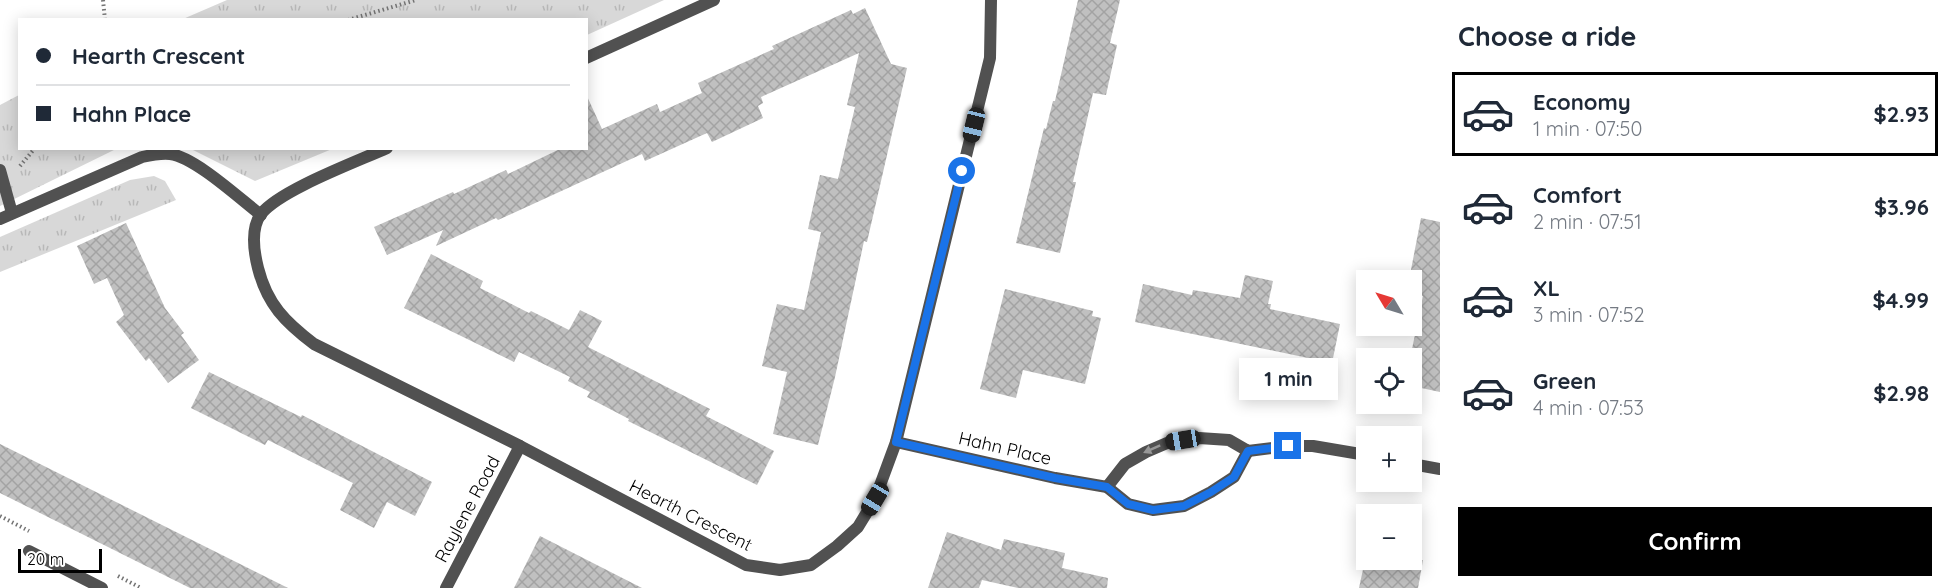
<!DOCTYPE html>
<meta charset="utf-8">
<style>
:root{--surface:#fff;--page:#f6f6f7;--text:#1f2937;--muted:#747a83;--line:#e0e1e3;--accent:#000}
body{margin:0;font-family:Quicksand,sans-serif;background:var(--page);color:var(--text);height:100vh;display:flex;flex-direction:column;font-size:22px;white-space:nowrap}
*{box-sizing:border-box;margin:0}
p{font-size:20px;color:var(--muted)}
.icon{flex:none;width:33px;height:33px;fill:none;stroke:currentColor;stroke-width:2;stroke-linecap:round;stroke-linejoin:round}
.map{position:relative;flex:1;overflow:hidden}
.drawer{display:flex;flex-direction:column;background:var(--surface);width:510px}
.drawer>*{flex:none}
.banner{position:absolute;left:18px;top:18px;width:570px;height:132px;border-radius:0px;box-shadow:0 3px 15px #0003;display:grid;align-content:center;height:132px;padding:0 18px;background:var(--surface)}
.needle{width:39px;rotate:308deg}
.controls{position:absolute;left:1356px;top:270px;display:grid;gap:12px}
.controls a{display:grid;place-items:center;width:66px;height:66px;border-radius:0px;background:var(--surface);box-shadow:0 3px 15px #0003;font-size:30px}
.scale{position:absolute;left:18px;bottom:15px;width:84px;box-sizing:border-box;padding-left:6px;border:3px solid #000;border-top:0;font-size:16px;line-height:21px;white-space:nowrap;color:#000;-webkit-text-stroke:4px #fff;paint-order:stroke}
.end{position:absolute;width:27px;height:27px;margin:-14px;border:8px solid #1a73e8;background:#fff;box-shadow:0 0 0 3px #fff}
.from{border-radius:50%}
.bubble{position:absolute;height:42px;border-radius:0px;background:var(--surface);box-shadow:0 3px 15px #0003;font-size:20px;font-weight:700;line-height:42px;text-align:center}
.car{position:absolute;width:18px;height:36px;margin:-18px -9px;border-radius:8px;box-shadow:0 0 4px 2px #0007;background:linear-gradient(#222 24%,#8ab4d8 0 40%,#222 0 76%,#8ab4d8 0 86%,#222 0)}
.banner b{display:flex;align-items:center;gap:21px;height:57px;font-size:22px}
.banner b+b{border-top:2px solid var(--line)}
.banner i{width:15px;height:15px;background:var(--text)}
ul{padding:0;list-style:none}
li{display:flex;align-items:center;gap:18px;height:84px;margin:0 12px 9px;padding:0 6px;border:3px solid transparent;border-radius:0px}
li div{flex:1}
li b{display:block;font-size:22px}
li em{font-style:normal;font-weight:700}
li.on{border-color:var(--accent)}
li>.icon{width:54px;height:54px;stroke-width:1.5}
h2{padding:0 18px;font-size:27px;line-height:72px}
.cta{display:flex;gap:12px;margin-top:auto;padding:12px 18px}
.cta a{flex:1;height:69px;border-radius:0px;background:var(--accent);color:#fff;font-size:24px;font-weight:700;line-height:69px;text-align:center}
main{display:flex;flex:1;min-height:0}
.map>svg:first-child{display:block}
</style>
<main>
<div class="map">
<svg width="1440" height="588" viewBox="0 0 1440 588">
<defs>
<pattern id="grass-tufts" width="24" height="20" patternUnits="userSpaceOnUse" patternTransform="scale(1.5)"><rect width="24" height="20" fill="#d8d8d8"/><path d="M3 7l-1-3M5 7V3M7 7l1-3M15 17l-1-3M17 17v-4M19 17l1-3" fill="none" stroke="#b8b8b8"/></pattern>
<pattern id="building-cross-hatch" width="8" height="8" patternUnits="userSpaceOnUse" patternTransform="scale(1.5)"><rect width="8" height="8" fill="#c0c0c0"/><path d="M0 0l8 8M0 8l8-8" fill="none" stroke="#a3a3a3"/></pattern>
</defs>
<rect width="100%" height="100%" fill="#fff"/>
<!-- grass -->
<g fill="url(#grass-tufts)">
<polygon points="227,0 664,0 587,35 586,20 183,19"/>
<polygon points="19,95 20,148 116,149 0,206 0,105"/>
<polygon points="191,149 332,149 255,181"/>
<polygon points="154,176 165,181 176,200 0,272 0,237 130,180"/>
</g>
<!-- building -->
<g fill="url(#building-cross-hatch)">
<polygon points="1078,0 1120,0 1110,43 1117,45 1106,95 1093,93 1073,182 1076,182 1060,253 1016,243 1044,128 1046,129 1053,101 1055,101"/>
<polygon points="865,8 891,64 907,68 867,242 864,241 835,377 818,445 773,434 787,372 762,366 777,304 804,310 821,232 808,229 820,175 838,179 855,107 847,105 859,53 761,97 763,103 758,106 763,118 712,142 707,133 645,161 642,154 498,220 496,218 436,246 443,230 387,255 374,227 453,192 454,194 506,170 508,174 562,148 586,148 586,94 602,129 657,104 660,112 702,93 698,83 774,49 772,46 851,10 853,14"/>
<polygon points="1421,218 1440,222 1440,392 1412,386 1412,349 1423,296 1412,293 1412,280 1409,280"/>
<polygon points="126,223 165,308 184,333 181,335 199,360 168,383 149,358 146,361 116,322 124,315 107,278 94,284 77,246"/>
<polygon points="431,254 483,281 480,288 529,313 531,311 569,330 580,310 602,321 588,347 710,409 706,416 774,451 757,485 628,421 629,419 587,397 590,392 568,381 570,377 519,352 514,362 404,308"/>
<polygon points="1245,275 1273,281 1268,304 1271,304 1270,309 1340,324 1332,363 1135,322 1143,284 1192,295 1193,290 1240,298"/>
<polygon points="1005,289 1093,311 1092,316 1101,318 1085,384 1023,370 1016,398 980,389"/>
<polygon points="209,372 301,417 302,415 432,482 415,516 387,502 374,528 340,510 353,483 268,440 265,445 191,408"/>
<polygon points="0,444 288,588 190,588 0,493"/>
<polygon points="947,532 1001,550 1004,539 1065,553 1062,568 1108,578 1107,588 1018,588 982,580 979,588 928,588"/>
<polygon points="540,536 642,588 514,588"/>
<polygon points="1365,560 1423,560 1418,588 1359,588"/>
</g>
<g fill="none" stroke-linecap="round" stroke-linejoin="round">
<!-- path -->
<g stroke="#737373" stroke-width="4" stroke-dasharray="1.5 3" stroke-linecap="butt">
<polyline points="103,0 105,20"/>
<polyline points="348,20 416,0"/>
<polyline points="20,166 35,148"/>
<polyline points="0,516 29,531"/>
<polyline points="118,576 141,588"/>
</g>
<!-- service -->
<g stroke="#515151" stroke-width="12">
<polyline points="0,170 12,213"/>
<path d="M0 219 142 157C151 155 161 153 170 154 195 157 240 199 261 215"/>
<polyline points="29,551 102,588"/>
</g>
<!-- minor -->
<g stroke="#515151" stroke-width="12">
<polyline points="586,58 714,0"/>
<path d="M387 148C356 162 280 190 261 214 250 229 254 252 258 268 267 304 285 322 314 344L520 446 746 565 780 570 811 565 837 546 858 527 875 499 896 442 990 58 991 0"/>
<polyline points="896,442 1055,478 1107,487 1128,504 1153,510 1184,506 1211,492 1234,477 1248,451"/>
<polyline points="1412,464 1440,469"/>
<polyline points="1107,487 1125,464 1146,452 1167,443 1199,438 1229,440 1248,451 1288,446 1313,446 1366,455"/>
<polyline points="446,588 520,446"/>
</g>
</g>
<!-- one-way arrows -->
<defs><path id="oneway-solid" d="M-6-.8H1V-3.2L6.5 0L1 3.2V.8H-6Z" transform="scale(1.5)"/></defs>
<use fill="#979797" href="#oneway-solid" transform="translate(1152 449) rotate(156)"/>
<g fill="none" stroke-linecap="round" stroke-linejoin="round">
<!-- route -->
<polyline stroke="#1a73e8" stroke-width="8" points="962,171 896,442 1055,478 1107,487 1128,504 1153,510 1184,506 1211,492 1234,477 1248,451 1288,446"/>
</g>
<g text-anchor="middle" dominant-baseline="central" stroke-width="4.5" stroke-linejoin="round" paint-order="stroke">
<!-- street labels -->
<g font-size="18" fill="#000" stroke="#fff">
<text transform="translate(1005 448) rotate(13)">Hahn Place</text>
<text transform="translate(467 509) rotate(-62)">Raylene Road</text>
<text transform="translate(691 515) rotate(27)">Hearth Crescent</text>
</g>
</g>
</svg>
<div class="controls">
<a><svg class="needle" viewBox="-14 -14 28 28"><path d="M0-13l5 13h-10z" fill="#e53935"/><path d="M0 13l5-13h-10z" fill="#747a83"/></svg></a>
<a><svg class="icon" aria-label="locate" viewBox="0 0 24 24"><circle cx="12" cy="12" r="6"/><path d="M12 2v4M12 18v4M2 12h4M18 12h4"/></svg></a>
<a>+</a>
<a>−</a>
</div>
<div class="scale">20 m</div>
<i class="end from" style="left:962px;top:171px"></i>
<i class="end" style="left:1288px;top:446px"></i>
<div class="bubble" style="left:1239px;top:358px;width:99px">1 min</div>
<i class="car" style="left:974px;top:125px;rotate:194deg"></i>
<i class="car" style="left:1183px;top:440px;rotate:261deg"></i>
<i class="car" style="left:875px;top:499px;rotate:211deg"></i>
<div class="banner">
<b><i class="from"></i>Hearth Crescent</b>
<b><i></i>Hahn Place</b>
</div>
</div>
<section class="drawer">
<h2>Choose a ride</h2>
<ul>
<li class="on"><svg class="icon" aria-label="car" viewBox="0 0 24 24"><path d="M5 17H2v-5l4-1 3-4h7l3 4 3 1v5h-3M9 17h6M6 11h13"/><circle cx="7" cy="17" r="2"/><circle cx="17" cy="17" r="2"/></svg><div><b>Economy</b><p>1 min · 07:50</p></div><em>$2.93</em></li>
<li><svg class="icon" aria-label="car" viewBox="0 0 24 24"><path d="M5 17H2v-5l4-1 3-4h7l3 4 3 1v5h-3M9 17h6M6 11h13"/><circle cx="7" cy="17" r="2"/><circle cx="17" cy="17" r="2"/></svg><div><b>Comfort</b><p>2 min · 07:51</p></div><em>$3.96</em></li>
<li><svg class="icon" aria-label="car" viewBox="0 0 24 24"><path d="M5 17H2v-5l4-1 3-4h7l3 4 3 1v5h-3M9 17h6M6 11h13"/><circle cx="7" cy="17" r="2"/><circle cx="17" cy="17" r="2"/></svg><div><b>XL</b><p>3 min · 07:52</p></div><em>$4.99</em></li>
<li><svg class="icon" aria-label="car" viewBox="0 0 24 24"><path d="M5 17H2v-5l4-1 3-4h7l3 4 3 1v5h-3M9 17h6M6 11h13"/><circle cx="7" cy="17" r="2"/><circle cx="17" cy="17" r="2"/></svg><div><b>Green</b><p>4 min · 07:53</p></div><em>$2.98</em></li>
</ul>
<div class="cta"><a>Confirm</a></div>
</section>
</main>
